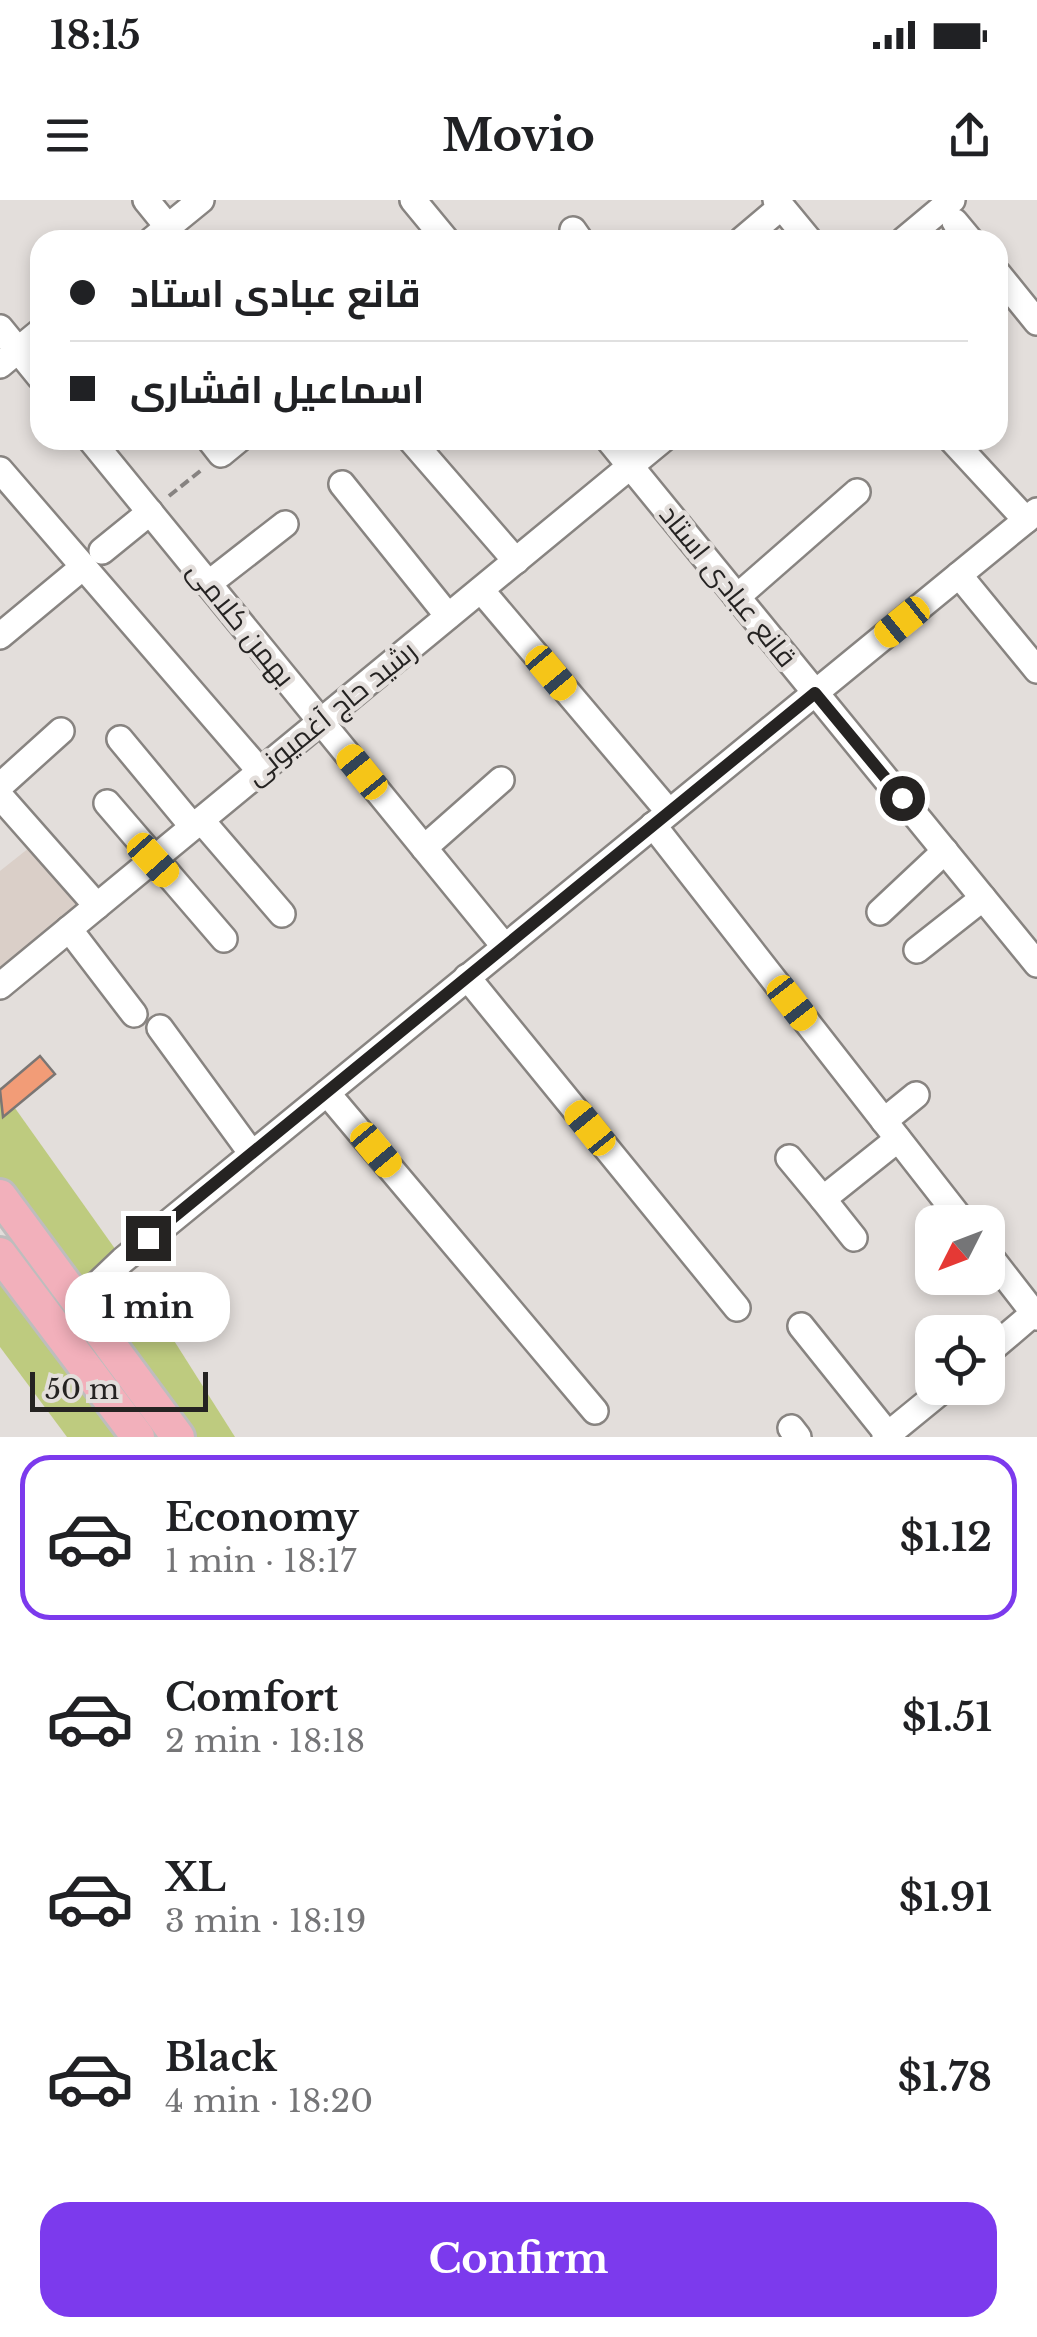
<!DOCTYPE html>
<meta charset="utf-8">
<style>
:root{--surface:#fff;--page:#f6f6f6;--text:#202124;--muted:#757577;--line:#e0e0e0;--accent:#7c3aed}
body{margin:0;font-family:"Libre Baskerville",Cairo,serif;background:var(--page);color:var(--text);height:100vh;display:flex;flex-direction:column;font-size:38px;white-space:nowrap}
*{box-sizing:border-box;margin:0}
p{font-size:32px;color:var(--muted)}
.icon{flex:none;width:55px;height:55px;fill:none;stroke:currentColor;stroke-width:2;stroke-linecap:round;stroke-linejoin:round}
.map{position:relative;height:1237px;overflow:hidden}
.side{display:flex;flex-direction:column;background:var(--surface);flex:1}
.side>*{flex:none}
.banner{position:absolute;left:30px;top:30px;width:978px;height:220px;border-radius:30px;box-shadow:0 5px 15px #0003;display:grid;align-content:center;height:220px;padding:0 40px;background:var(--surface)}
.needle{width:65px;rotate:228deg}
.tools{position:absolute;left:915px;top:1005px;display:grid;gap:20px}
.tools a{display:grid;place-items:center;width:90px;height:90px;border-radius:20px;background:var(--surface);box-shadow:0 5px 15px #0003;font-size:50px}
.scale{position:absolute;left:30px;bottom:25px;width:178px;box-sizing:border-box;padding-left:10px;border:5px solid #252322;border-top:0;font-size:28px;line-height:35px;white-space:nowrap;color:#252322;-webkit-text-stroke:8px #e3dedb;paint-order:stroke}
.end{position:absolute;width:45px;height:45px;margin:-22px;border:12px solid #252322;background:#fff;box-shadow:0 0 0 5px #fff}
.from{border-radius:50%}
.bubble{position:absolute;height:70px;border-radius:30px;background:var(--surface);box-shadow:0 5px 15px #0003;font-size:32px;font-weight:700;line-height:70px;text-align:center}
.car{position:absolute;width:30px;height:60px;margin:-30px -15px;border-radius:12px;box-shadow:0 0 8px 2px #0007;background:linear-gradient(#f5c518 24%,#345 0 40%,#f5c518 0 76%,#345 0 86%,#f5c518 0)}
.banner b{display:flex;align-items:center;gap:35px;height:95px;font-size:38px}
.banner b+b{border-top:2px solid var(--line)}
.banner i{width:25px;height:25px;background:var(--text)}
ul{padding:18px 0 0;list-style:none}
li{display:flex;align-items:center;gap:30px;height:165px;margin:0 20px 15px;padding:0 20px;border:5px solid transparent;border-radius:30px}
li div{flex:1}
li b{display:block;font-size:38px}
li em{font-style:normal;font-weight:700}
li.selected{border-color:var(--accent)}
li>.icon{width:90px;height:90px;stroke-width:1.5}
.button{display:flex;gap:20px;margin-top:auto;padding:20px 40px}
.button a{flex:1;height:115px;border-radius:30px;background:var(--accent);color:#fff;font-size:40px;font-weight:700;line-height:115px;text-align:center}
.status{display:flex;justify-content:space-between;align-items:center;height:70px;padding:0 50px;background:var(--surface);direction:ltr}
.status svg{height:28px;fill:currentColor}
header{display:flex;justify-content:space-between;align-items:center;height:130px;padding:0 40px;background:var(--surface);font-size:45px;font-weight:700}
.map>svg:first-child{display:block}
</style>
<div class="status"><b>18:15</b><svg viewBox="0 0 49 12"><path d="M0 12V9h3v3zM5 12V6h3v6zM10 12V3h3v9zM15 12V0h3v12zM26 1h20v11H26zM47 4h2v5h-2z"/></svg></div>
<header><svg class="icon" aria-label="menu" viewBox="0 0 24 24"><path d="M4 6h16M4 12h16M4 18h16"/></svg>Movio<svg class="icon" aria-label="share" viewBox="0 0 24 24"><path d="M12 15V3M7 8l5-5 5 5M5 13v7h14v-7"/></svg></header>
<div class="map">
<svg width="1037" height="1237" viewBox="0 0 1037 1237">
<rect width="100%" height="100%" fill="#e3dedb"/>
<!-- built -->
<polygon fill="#dacfc8" points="39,640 97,706 0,786 0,671"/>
<!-- green -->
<g fill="#becb7f">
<polygon points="0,887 123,1060 235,1237 178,1237 0,996"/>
<polygon points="0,1053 138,1237 67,1237 0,1147"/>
</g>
<!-- building -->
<polygon fill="#f29c77" stroke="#7b7674" stroke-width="2.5" points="40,856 55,874 3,917 0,890"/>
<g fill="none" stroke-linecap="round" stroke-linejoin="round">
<defs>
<g id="minor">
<polyline points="146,0 168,27"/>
<polyline points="413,0 446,40"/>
<polyline points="776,0 809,40"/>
<polyline points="955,22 970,40"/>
<polyline points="573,30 580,40"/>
<polyline points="152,40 201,0"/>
<polyline points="742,40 781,7"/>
<polyline points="904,40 952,0"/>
<polyline points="998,74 1037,122"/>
<polyline points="0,128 40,177"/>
<polyline points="0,165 40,132"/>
<polyline points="91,240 505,747"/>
<polyline points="210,240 221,254 238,240"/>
<polyline points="411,240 516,361"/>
<polyline points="609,240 1037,764"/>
<polyline points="952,240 1026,320"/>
<polyline points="0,270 260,571"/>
<polyline points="342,284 448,416"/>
<polyline points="102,351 150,312"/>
<polyline points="959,375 1037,470"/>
<polyline points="208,384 285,324"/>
<polyline points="481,390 669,612"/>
<polyline points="737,397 857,292"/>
<polyline points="0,436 83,367"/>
<polyline points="120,539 193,627"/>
<polyline points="0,586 61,531"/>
<polyline points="0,596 97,706"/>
<polyline points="107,603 224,739"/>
<polyline points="201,620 282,714"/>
<polyline points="653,625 963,1022"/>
<polyline points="424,648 501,580"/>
<polyline points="880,712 945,651"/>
<polyline points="69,729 134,814"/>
<polyline points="917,750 983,698"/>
<polyline points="467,777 737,1108"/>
<polyline points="0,786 662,240"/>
<polyline points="160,828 252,954"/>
<polyline points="327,893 595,1211"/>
<polyline points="884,921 916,895"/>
<polyline points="789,958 823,999 898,939"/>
<polyline points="823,999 854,1038"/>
<polyline points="988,1054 1037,1117"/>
<polyline points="79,1102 123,1060 1037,311"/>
<polyline points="801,1126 890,1237"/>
<polyline points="988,1152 1034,1113"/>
<polyline points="791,1228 798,1237"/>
<polyline points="885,1237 945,1188"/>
</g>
<g id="major">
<polyline points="0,996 178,1237"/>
<polyline points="0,1054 138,1237"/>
</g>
</defs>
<!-- minor casing -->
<use href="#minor" stroke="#888481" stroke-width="30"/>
<!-- major casing -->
<use href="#major" stroke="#bebdbd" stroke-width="38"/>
<!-- path -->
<polyline stroke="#878381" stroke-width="4" stroke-dasharray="10 5" stroke-linecap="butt" points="169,296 204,268"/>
<!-- minor -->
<use href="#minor" stroke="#fff" stroke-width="25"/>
<!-- major -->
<use href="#major" stroke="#f2b0bb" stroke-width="32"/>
</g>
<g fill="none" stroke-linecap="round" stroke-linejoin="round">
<!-- route -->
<polyline stroke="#252322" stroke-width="12" points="148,1038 815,493 902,598"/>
</g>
<g text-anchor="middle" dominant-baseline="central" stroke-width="9" stroke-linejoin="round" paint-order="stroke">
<!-- street labels -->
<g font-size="28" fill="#252322" stroke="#e3dedb">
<text transform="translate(728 386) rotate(51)">قانع عبادی استاد</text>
<text transform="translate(241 424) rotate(51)">بهمن کلامی</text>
<text transform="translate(331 513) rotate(-39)">رشید حاج آغمیونی</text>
</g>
</g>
</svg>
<div class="tools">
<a><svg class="needle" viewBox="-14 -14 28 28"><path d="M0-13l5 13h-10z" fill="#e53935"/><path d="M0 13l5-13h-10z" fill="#757577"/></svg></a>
<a><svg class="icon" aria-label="locate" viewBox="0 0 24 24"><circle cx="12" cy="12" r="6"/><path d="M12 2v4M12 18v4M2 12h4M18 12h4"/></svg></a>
</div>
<div class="scale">50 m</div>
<i class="end from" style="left:902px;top:598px"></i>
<i class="end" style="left:148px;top:1038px"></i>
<div class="bubble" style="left:65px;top:1072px;width:165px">1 min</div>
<i class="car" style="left:902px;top:422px;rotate:231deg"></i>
<i class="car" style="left:551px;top:473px;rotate:140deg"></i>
<i class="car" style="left:362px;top:572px;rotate:321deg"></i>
<i class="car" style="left:153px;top:660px;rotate:138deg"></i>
<i class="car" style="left:792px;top:803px;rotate:142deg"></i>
<i class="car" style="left:590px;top:928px;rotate:321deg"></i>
<i class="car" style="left:376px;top:950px;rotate:140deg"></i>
<div class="banner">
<b><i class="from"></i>قانع عبادی استاد</b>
<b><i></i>اسماعیل افشاری</b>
</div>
</div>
<section class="side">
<ul>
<li class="selected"><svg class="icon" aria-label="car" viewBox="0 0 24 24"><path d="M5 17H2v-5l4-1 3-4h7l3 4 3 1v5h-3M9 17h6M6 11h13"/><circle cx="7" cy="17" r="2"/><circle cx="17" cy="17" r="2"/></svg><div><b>Economy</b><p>1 min · 18:17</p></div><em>$1.12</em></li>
<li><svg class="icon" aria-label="car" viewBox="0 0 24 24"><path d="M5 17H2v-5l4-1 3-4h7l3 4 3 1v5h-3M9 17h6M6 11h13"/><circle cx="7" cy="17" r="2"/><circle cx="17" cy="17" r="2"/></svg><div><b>Comfort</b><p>2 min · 18:18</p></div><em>$1.51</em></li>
<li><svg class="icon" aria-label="car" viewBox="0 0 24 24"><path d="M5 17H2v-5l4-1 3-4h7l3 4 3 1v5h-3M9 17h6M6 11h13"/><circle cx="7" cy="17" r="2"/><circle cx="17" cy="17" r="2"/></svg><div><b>XL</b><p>3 min · 18:19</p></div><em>$1.91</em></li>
<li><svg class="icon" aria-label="car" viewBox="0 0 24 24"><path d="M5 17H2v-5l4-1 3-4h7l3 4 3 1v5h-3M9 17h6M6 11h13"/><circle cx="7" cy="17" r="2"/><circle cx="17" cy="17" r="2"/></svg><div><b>Black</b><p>4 min · 18:20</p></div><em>$1.78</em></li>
</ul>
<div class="button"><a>Confirm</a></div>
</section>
